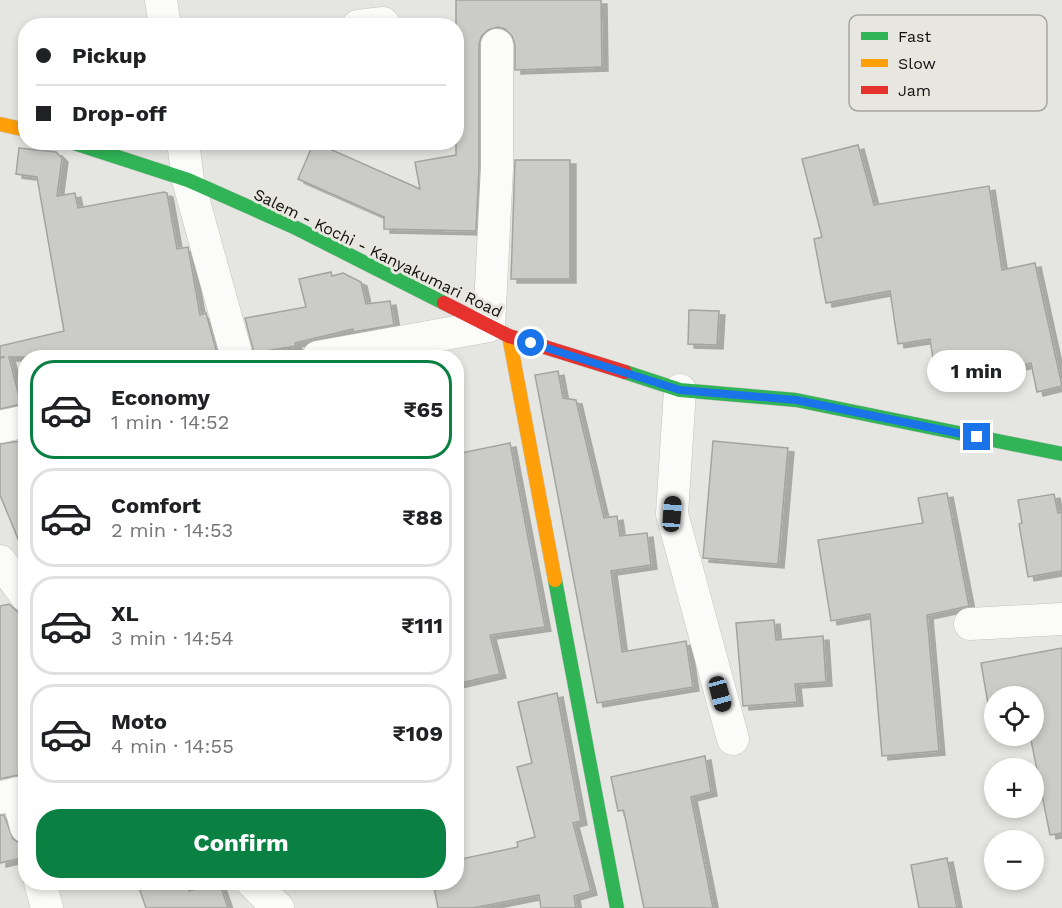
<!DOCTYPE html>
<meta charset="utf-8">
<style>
:root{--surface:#fff;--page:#f6f6f6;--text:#202124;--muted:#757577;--line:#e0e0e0;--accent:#0b8043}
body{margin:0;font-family:"Work Sans",sans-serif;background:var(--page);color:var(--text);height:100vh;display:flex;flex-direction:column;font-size:22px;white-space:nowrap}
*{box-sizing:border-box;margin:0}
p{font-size:20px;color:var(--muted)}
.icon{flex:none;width:33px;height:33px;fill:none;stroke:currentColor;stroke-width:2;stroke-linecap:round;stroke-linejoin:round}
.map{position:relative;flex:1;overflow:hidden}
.drawer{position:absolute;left:18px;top:350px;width:446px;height:540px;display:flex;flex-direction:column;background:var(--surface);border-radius:24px;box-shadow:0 3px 9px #0003}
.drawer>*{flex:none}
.hud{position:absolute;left:18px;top:18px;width:446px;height:132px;border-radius:24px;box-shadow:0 3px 9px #0003;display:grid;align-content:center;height:132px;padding:0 18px;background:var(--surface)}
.fabs{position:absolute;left:984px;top:686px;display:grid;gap:12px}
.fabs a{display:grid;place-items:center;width:60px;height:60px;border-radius:50%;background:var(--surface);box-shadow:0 3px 9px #0003;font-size:30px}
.end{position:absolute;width:27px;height:27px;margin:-14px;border:8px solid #1a73e8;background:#fff;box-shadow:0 0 0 3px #fff}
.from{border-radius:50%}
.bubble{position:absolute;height:42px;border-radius:21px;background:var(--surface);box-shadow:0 3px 9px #0003;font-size:20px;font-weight:700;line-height:42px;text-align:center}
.car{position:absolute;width:18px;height:36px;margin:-18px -9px;border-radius:8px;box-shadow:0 0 4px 2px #0007;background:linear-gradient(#222 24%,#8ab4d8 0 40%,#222 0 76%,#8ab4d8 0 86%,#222 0)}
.hud b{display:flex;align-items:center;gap:21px;height:57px;font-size:22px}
.hud b+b{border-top:2px solid var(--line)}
.hud i{width:15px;height:15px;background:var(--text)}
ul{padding:10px 0 0;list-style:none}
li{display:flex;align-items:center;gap:18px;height:99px;margin:0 12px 9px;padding:0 6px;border:3px solid var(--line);border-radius:24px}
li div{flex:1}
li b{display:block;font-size:22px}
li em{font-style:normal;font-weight:700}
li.current{border-color:var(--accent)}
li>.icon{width:54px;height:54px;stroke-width:1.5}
.button{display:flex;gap:12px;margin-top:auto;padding:12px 18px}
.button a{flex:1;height:69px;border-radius:24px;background:var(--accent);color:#fff;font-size:24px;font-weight:700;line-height:69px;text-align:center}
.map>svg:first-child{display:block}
</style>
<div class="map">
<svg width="1062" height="908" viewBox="0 0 1062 908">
<defs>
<filter id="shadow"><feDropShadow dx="6" dy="4" stdDeviation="0" flood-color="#0004"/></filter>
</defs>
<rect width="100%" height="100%" fill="#e5e5e1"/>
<!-- building -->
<g fill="#cbcbc8" stroke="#a3a3a0" stroke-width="1.5" filter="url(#shadow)">
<polygon points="456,0 601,0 602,67 515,70 515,45 512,36 505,29 498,27 488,30 481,37 479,45 479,168 476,231 384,229 384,217 298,179 314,142 420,189 415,162 456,155"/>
<polygon points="858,145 874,205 989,186 1002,270 1035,263 1062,386 1037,392 1031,363 1005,370 1001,353 934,365 930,339 898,344 890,291 826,303 814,239 822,237 802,159"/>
<polygon points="19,148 56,152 62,158 57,196 75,193 78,208 164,192 167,193 177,249 188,247 200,315 206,313 218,357 9,357 21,404 0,409 0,358 5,357 0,357 0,346 64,331 37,177 16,174"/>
<polygon points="515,160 570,160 570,279 511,279"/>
<polygon points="331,272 332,276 343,273 361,282 366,304 390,301 394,325 353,332 353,329 295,343 296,346 254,353 245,318 306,307 299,279"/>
<polygon points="689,310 719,311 717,345 688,344"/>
<polygon points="558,371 563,398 576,400 604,518 617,516 620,536 647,533 651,565 611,571 622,652 686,641 693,687 597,703 535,375"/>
<polygon points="26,440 26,556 25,556 0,495 0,444"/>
<polygon points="713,441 788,448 778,564 703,558"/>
<polygon points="510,443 545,627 490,635 500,674 456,684 456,454"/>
<polygon points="947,493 969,606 927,615 939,751 882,756 870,614 831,621 818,540 923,523 918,498"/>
<polygon points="1054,494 1058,513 1062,512 1062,571 1028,577 1019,524 1022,523 1018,500"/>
<polygon points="9,604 18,612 26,614 26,778 21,775 13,776 0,779 0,606"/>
<polygon points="774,620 776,640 823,636 826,682 795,684 797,702 743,706 736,623"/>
<polygon points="1062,648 1062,833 1050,835 1030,735 1034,735 1034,696 994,696 993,733 981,663"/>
<polygon points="557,693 581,821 573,823 591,891 574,896 576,908 541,908 539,895 473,908 438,908 433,882 456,882 456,860 518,847 517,842 535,837 517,767 532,763 518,702"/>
<polygon points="705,756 711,792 691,797 713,908 644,908 624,812 623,810 618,811 611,777"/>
<polygon points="0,815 4,815 13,839 21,844 26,844 26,857 0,863"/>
<polygon points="947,858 957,908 919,908 911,865"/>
<polygon points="137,882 186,882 189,891 219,882 228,908 146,908"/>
</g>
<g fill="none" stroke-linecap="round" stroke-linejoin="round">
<defs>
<g id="street">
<polyline points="161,0 165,26"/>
<polyline points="358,26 383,23"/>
<polyline points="183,142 188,180 237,357"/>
<polyline points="318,357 489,326 497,168 497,45"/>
<polyline points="680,390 672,514 733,739"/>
<polyline points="0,427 26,421"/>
<polyline points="0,561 26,596"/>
<polyline points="970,624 1062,619"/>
<polyline points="0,798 17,793 26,827"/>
<polyline points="40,882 47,908"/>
<polyline points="252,882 278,908"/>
</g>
<g id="fast">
<polyline points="71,142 188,180 294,227 444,303"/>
<polyline points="625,372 680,390 796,400 1062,454"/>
<polyline points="555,580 617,908"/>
</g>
<g id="slow">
<polyline points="0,124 26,130"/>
<polyline points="509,336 555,580"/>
</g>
<polyline id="jam" points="444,303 509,336 625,372"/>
</defs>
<!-- street casing -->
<use href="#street" stroke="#c3c3c0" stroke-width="33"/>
<!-- fast casing -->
<use href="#fast" stroke="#c3c3c0" stroke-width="15"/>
<!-- slow casing -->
<use href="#slow" stroke="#c3c3c0" stroke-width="15"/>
<!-- jam casing -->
<use href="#jam" stroke="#c3c3c0" stroke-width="15"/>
<!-- street -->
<use href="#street" stroke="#fbfbfa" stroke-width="32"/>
<!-- fast -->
<use href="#fast" stroke="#30b455" stroke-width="14"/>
<!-- slow -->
<use href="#slow" stroke="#ff9f0a" stroke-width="14"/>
<!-- jam -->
<use href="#jam" stroke="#e5322d" stroke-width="14"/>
</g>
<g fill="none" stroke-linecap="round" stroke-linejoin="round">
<!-- route -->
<polyline stroke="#1a73e8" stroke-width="8" points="531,343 680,390 796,400 977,437"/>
</g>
<g text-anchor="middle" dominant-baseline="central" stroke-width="6" stroke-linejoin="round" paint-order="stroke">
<!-- street labels -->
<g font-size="16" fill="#100f0d" stroke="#e7e6df">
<text transform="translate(378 253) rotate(26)">Salem - Kochi - Kanyakumari Road</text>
</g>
</g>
<!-- legend -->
<rect x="849" y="15" width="198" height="96" rx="9" fill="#e7e6df" stroke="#a6a6a0" stroke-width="1.5"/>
<rect x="861" y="32" width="27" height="8" fill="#30b455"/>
<rect x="861" y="59" width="27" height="8" fill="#ff9f0a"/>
<rect x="861" y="86" width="27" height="8" fill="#e5322d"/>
<g font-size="16" fill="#100f0d">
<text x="898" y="42">Fast</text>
<text x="898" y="69">Slow</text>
<text x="898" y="96">Jam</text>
</g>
</svg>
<div class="fabs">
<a><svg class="icon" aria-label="locate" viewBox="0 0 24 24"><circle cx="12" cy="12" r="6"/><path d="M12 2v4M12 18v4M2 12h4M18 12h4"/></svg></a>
<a>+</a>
<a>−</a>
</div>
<i class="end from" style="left:531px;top:343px"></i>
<i class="end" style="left:977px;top:437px"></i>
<div class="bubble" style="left:927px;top:350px;width:99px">1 min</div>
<i class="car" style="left:672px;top:514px;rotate:4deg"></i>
<i class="car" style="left:720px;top:694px;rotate:165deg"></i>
<div class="hud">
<b><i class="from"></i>Pickup</b>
<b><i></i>Drop-off</b>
</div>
<section class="drawer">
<ul>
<li class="current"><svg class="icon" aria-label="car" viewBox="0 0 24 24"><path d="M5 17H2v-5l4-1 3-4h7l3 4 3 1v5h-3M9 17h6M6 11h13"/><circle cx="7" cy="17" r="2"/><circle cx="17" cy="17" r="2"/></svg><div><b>Economy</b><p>1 min · 14:52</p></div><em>₹65</em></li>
<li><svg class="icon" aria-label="car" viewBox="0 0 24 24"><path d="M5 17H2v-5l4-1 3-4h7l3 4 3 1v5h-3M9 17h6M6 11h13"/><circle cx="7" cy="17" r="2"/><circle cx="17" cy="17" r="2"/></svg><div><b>Comfort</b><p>2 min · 14:53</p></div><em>₹88</em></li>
<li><svg class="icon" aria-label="car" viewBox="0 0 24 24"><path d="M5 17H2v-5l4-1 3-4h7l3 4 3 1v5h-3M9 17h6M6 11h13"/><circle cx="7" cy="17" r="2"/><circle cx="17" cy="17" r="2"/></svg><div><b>XL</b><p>3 min · 14:54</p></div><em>₹111</em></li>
<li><svg class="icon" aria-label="car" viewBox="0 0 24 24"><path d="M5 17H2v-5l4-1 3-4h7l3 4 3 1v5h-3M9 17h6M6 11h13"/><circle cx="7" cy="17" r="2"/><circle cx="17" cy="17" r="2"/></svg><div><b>Moto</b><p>4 min · 14:55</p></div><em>₹109</em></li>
</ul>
<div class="button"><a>Confirm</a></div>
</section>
</div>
